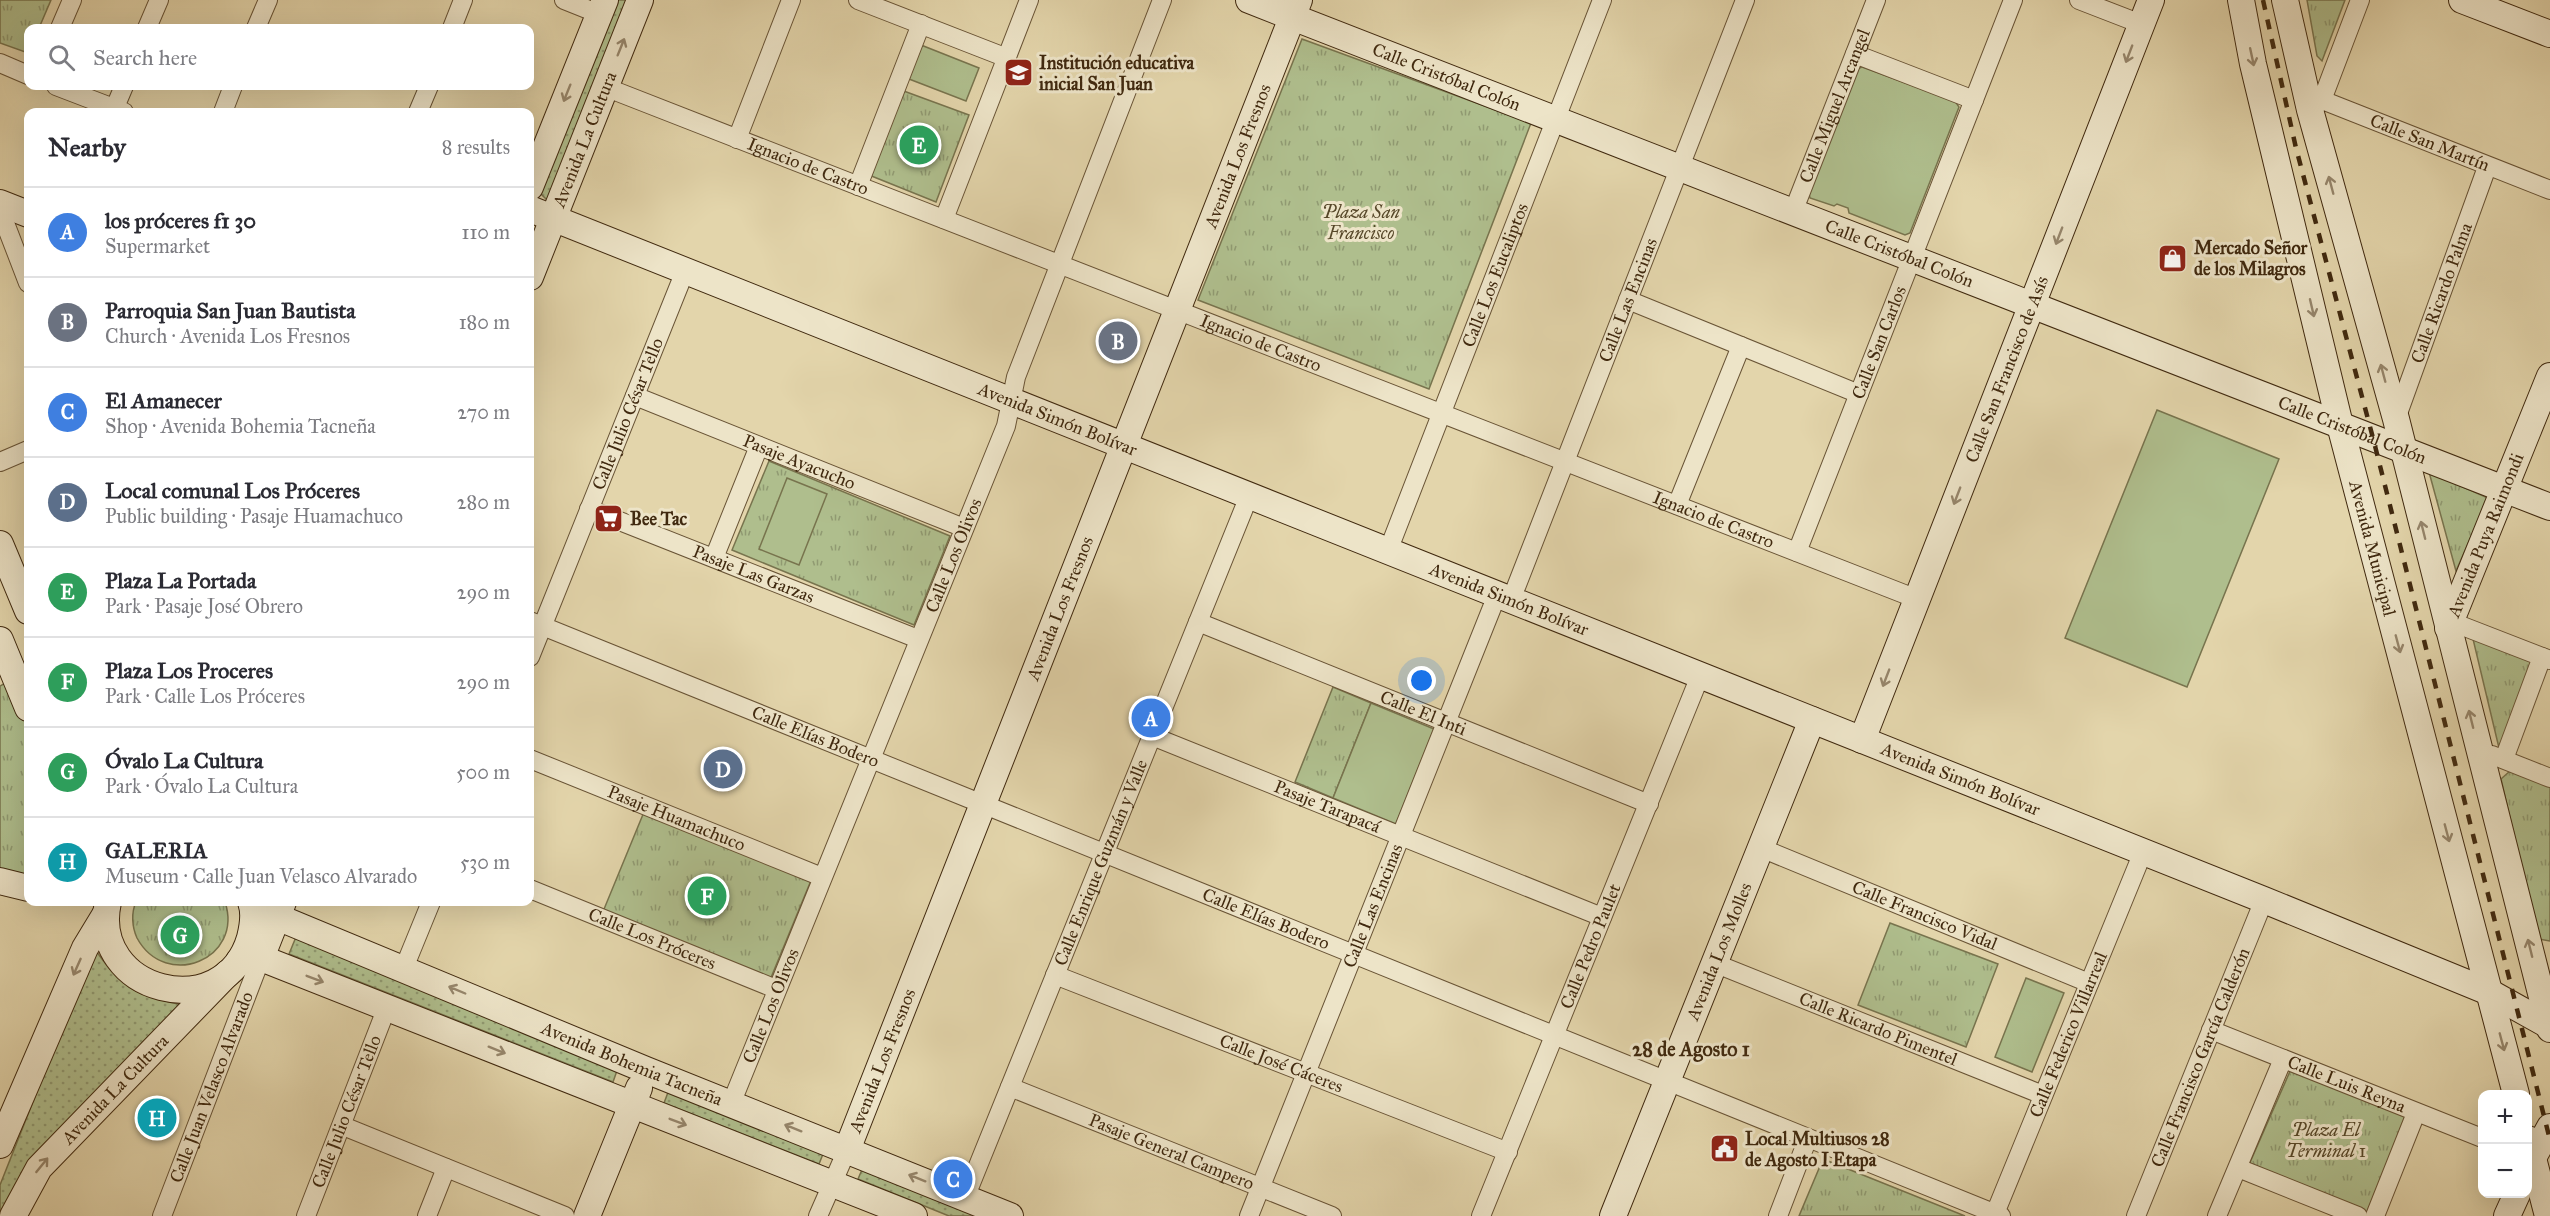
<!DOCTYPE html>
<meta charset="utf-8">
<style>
:root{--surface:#fff;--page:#f2f2f3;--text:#2b2b33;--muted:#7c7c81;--line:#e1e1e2;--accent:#1a73e8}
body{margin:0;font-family:"IM FELL Great Primer",serif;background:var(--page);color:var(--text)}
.controls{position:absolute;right:18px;bottom:18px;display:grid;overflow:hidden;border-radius:12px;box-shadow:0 6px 24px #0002}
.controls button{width:54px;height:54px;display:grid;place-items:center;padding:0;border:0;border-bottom:2px solid var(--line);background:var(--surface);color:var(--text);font:30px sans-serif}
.you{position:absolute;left:1422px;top:681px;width:21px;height:21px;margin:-15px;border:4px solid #fff;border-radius:50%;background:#1a73e8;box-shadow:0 0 0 9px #1a73e833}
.badge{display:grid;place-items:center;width:39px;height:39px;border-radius:50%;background:var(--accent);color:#fff;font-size:20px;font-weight:700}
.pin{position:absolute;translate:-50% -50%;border:3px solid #fff;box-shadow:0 2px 6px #0006}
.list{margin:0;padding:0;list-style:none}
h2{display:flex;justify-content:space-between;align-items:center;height:78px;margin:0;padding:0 24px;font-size:26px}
h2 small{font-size:20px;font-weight:400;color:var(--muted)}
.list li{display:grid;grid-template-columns:39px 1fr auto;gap:18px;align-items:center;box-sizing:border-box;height:90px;padding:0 24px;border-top:2px solid var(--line)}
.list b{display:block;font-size:22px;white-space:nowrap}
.list p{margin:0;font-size:20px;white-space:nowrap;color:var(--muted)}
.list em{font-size:20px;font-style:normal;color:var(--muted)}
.icon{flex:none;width:33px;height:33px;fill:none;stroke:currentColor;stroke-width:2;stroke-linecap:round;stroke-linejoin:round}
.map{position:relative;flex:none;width:2550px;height:1216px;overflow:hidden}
.search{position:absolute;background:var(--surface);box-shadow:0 6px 24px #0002;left:24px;top:24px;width:510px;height:66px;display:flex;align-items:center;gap:15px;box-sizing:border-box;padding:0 21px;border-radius:12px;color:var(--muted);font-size:22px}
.panel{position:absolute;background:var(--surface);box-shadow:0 6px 24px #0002;left:24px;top:108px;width:510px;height:798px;border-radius:12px}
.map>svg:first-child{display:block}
.grass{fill:url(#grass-dots);stroke:#78744e;stroke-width:1.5}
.park{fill:url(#park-tufts);stroke:#78744e;stroke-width:1.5}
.pitch{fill:#afbe8d;stroke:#78744e;stroke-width:1.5}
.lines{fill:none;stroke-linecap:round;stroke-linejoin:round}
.street-casing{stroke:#695436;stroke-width:20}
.secondary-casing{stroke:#40290f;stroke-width:28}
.street{stroke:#ede4c8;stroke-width:18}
.secondary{stroke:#ede4c8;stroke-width:26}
.rail{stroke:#40290f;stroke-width:4.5;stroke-dasharray:10 10;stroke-linecap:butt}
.oneway{stroke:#96866c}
.labels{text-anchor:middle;stroke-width:6;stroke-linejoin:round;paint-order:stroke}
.poi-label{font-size:18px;font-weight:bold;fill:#40290f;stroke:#ede4c8;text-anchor:start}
.street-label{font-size:18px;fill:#40290f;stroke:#ede4c8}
.park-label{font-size:18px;font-style:italic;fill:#564728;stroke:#ede4c8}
.neighbourhood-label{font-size:20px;font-weight:bold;fill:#40290f;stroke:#ede4c8}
</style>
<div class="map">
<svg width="2550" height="1216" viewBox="0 0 2550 1216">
<defs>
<pattern id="grass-dots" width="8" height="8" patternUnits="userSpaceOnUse" patternTransform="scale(1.5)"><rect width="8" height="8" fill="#afbe8d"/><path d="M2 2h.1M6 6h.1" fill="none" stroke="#909a72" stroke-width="1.8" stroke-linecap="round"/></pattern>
<pattern id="park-tufts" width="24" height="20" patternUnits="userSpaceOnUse" patternTransform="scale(1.5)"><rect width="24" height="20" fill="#afbe8d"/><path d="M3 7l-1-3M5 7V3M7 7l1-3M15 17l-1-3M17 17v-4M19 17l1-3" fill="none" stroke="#909a72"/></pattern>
</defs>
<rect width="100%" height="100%" fill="#e3d5ab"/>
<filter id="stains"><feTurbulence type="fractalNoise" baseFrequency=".00333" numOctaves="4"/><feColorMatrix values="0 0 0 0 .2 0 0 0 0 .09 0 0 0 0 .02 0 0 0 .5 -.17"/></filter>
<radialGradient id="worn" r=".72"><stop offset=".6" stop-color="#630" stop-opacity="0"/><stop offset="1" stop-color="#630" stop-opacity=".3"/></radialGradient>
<g class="grass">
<path d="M616 0H630L547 200 540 193Z"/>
<path d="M296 937 619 1065 613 1082 289 954Z"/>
<path d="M94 948C123 989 134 995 183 1005L104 1089 32 1158 3 1216H0V1185Z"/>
<path d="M670 1087 825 1149 819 1164 664 1103Z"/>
<path d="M864 1165 990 1216H949L858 1179Z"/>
</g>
<g class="park">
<path d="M0 0H51L39 28H28V53L0 43Z"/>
<path d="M2307 0H2345L2322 61 2317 56Z"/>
<path d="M1302 39 1531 123 1429 389 1198 300Z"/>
<path d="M901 90 969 115 936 202 869 175Z"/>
<path d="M769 461 950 536 914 625 732 550Z"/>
<path d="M2429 472 2488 498 2456 571Z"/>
<path d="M2473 639 2533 662 2499 748Z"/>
<path d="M10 680 28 726V876L0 870V686Z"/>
<path d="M1333 687 1371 703 1333 798 1295 782Z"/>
<path d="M2510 771 2550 785V941L2538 939 2501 779Z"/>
<path d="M644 812 812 878 770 980 602 914Z"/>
<path d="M136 902H225C244 959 166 991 137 938 132 927 131 913 136 902Z"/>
<path d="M1890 923 1998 964 1966 1047 1858 1005Z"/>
<path d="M2291 1069 2406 1115 2367 1215 2248 1167Z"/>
<path d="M1823 1159 1965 1216H1799Z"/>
</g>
<g class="pitch">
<path d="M921 45 979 68 966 101 909 79Z"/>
<path d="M1862 67 1955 101 1959 107 1910 233 1905 235 1849 213 1848 208 1837 204 1834 206 1810 198 1809 194 1857 69Z"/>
<path d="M2157 410 2279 459 2187 687 2065 638Z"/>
<path d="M787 478 827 494 799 565 759 549Z"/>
<path d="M1371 703 1434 729 1396 824 1333 798Z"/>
<path d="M2026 978 2064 993 2032 1072 1995 1057Z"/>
</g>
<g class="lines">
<defs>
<g id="street">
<path d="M564 0 599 14"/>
<path d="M858 0 1007 58"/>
<path d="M2079 0 2141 24"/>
<path d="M60 28 72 0"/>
<path d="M147 28 159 0"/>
<path d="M256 28 268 0"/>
<path d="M452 28 463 0"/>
<path d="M1855 54 1974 100"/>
<path d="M0 63 28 75"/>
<path d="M56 86 124 112"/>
<path id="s1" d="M605 87 1917 599"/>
<path id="s2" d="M2322 100 2550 190"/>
<path d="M2314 107 2322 100 2360 0"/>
<path d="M113 112 124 86"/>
<path d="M223 112 233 86"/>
<path d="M418 112 429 86"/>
<path d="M737 139 791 0"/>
<path d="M858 186 921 24"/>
<path d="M0 210 28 283"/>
<path id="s3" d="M1793 212 1876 0"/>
<path d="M944 219 1029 0"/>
<path d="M1628 300 1859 394"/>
<path id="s4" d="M635 396 964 528"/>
<path id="s5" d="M2396 419 2487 167"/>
<path d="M0 462 28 450"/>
<path d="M1677 505 1741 346"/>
<path id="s6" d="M589 509 918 639"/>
<path id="s7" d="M1388 551 1602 0"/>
<path id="s8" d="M1797 552 2013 0"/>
<path d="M714 558 759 446"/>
<path id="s9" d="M1511 600 1745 0"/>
<path id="s10" d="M530 621 2001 1216"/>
<path id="s11" d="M1198 622 1649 804"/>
<path d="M2452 622 2550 660"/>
<path id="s12" d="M530 657 685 271"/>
<path id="s13" d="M1152 736 1602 917"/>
<path d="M2492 755 2550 778"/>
<path id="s14" d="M530 759 822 877"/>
<path d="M2504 759 2542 657"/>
<path id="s15" d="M1761 848 2089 983"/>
<path id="s16" d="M530 889 776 989"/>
<path id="s17" d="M1714 963 2043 1095"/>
<path d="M404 968 431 902"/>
<path id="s18" d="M1055 975 1508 1152"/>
<path id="s19" d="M2211 1030 2482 1138"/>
<path id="s20" d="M1010 1087 1332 1216"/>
<path id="s21" d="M731 1104 1006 426 1016 377 1162 0"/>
<path d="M343 1126 565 1216"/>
<path d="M2238 1168 2358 1216"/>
<path id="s22" d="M965 1198 1249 496"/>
<path id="s23" d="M162 1216 261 958"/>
<path id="s24" d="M306 1216 387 1007"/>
<path d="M427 1216 446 1168"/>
<path d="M818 1216 847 1150"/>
<path id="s25" d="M1249 1216 1497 595"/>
<path id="s26" d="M1481 1216 1700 676"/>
<path d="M1778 1216 1808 1138"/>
<path id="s27" d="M1994 1216 2143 852"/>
<path id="s28" d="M2136 1216 2264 900"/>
<path d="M2217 1216 2283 1059"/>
<path d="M2375 1216 2416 1113"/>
</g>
<g id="secondary">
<path id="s29" d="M1249 0 2550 507"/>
<path id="s30" d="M2241 0 2253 64 2340 425 2516 1094"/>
<path d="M2285 0 2310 110 2396 419 2550 1029"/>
<path d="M2462 0 2550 34"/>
<path d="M530 187 605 0"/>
<path d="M0 203 28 214"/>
<path id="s31" d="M530 209 2264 900 2489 992 2550 1026"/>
<path id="s32" d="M530 277 640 0"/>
<path d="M0 544 28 611"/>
<path id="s33" d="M2448 628 2550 376"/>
<path d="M0 640 28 708"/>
<path id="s34" d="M1862 740 2151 0"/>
<path d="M0 881 28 888"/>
<path d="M108 902C88 992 224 1027 250 938 253 926 255 913 251 902"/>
<path id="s35" d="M253 907 646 1070 1010 1216"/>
<path d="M261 958 283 902"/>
<path d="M239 961 261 958 914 1216"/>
<path d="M2528 1139 2548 1216"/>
<path d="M0 1145 85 948 105 915"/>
<path id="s36" d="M847 1150 1299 0"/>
<path d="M2529 1165 2550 1127"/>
<path id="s37" d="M13 1216 39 1168 228 973"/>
<path d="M587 1216 639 1088"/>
<path id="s38" d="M1613 1216 1812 720"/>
<path d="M2507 1216 2517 1194"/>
</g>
</defs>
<use href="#street" class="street-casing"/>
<use href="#secondary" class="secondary-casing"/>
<use href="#street" class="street"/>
<use href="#secondary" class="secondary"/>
<path class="rail" d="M2263 0 2296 148 2373 438 2550 1140"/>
</g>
<defs><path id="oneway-shaft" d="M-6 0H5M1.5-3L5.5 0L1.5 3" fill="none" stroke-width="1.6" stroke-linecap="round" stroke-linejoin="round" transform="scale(1.5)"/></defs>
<g class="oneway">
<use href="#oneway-shaft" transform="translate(621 47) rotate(-68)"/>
<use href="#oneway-shaft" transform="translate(2129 54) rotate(111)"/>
<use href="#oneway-shaft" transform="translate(2252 57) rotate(78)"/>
<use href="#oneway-shaft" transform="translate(567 93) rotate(112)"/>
<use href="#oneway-shaft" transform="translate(2331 185) rotate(-105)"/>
<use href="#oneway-shaft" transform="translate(2059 236) rotate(111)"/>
<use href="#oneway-shaft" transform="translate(2312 308) rotate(77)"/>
<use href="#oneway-shaft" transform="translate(2383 373) rotate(-105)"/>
<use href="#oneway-shaft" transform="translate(1957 496) rotate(111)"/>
<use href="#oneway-shaft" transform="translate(2423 530) rotate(-104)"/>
<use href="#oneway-shaft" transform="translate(2398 644) rotate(75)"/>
<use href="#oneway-shaft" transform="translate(1886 678) rotate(111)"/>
<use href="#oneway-shaft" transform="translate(2471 719) rotate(-104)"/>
<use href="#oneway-shaft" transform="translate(2447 833) rotate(75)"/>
<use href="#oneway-shaft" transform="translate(2530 948) rotate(-104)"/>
<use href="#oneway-shaft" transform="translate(77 967) rotate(114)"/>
<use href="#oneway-shaft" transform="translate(315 979) rotate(21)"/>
<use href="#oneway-shaft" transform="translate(457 990) rotate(-157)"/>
<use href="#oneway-shaft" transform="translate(2502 1042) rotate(75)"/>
<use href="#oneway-shaft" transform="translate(497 1050) rotate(22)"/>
<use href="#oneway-shaft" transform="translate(678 1122) rotate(21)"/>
<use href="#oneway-shaft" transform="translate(793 1128) rotate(-158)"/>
<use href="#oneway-shaft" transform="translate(42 1165) rotate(-51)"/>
<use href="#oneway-shaft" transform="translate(917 1178) rotate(-158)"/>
</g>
<defs>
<symbol id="school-square" viewBox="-11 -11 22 22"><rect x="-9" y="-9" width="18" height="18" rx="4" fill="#8f2418" stroke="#ede4c8"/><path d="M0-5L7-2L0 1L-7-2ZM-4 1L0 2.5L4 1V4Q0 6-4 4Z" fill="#fff"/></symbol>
<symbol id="shop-square" viewBox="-11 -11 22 22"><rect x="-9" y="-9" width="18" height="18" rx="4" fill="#8f2418" stroke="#ede4c8"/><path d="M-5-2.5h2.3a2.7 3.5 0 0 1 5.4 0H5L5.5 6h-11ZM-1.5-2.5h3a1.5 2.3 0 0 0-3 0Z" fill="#fff"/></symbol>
<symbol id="supermarket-square" viewBox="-11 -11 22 22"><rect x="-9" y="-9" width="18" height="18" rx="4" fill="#8f2418" stroke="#ede4c8"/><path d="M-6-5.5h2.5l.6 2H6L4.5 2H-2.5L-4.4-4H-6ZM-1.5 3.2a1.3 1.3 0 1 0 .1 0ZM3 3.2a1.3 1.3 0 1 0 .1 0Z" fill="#fff"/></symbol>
<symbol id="civic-square" viewBox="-11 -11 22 22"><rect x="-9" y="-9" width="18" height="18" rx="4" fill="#8f2418" stroke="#ede4c8"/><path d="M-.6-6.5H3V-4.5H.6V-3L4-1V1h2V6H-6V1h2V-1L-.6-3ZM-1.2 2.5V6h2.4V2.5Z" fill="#fff"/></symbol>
</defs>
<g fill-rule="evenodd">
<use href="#school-square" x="1002" y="56" width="33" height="33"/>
<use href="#shop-square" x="2156" y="242" width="33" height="33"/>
<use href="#supermarket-square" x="592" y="502" width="33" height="33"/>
<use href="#civic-square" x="1708" y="1132" width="33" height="33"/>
</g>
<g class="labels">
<g class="poi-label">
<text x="1039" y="69">Institución educativa<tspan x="1039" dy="21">inicial San Juan</tspan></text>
<text x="2194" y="254">Mercado Señor<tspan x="2194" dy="21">de los Milagros</tspan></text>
<text x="630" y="525">Bee Tac</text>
<text x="1745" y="1145">Local Multiusos 28<tspan x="1745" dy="21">de Agosto I Etapa</tspan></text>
</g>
<g class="street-label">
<text dy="6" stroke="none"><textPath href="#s29" startOffset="212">Calle Cristóbal Colón</textPath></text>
<text dy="6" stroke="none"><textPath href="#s3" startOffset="114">Calle Miguel Arcangel</textPath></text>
<text dy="6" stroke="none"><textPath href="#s32" startOffset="148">Avenida La Cultura</textPath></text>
<text dy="6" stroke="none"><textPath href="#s2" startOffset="116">Calle San Martín</textPath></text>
<text dy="6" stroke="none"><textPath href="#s36" startOffset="1068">Avenida Los Fresnos</textPath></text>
<text dy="6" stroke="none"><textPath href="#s1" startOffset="218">Ignacio de Castro</textPath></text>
<text dy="6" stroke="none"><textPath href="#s29" startOffset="698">Calle Cristóbal Colón</textPath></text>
<text dy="6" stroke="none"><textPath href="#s7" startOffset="296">Calle Los Eucaliptos</textPath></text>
<text dy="6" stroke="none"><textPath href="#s5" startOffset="134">Calle Ricardo Palma</textPath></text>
<text dy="6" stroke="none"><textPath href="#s9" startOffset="322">Calle Las Encinas</textPath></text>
<text dy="6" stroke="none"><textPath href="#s1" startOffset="704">Ignacio de Castro</textPath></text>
<text dy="6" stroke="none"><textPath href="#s8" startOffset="225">Calle San Carlos</textPath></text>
<text dy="6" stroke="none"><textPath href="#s34" startOffset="398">Calle San Francisco de Asís</textPath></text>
<text dy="6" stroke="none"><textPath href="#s12" startOffset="262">Calle Julio César Tello</textPath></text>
<text dy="6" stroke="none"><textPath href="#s31" startOffset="568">Avenida Simón Bolívar</textPath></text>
<text dy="6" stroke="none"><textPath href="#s29" startOffset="1184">Calle Cristóbal Colón</textPath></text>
<text dy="6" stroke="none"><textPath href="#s4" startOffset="177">Pasaje Ayacucho</textPath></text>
<text dy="6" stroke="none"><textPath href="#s1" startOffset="1190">Ignacio de Castro</textPath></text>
<text dy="6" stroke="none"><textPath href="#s33" startOffset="100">Avenida Puya Raimondi</textPath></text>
<text dy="6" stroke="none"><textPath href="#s30" startOffset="564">Avenida Municipal</textPath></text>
<text dy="6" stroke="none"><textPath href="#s21" startOffset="592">Calle Los Olivos</textPath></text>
<text dy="6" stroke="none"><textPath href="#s6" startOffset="177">Pasaje Las Garzas</textPath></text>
<text dy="6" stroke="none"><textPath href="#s31" startOffset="1054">Avenida Simón Bolívar</textPath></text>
<text dy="6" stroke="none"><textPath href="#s36" startOffset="582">Avenida Los Fresnos</textPath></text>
<text dy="6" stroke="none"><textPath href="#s11" startOffset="243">Calle El Inti</textPath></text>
<text dy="6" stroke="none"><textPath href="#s10" startOffset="308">Calle Elías Bodero</textPath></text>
<text dy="6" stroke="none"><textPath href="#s31" startOffset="1540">Avenida Simón Bolívar</textPath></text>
<text dy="6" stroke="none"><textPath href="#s13" startOffset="189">Pasaje Tarapacá</textPath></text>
<text dy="6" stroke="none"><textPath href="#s14" startOffset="158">Pasaje Huamachuco</textPath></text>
<text dy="6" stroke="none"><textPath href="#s22" startOffset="362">Calle Enrique Guzmán y Valle</textPath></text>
<text dy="6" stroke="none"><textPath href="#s25" startOffset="334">Calle Las Encinas</textPath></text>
<text dy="6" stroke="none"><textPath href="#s15" startOffset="177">Calle Francisco Vidal</textPath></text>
<text dy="6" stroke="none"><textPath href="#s10" startOffset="794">Calle Elías Bodero</textPath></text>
<text dy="6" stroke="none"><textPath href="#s16" startOffset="132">Calle Los Próceres</textPath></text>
<text dy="6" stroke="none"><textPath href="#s26" startOffset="291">Calle Pedro Paulet</textPath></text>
<text dy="6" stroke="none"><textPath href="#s38" startOffset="285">Avenida Los Molles</textPath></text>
<text dy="6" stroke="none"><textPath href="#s21" startOffset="106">Calle Los Olivos</textPath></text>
<text dy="6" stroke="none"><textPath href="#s17" startOffset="177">Calle Ricardo Pimentel</textPath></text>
<text dy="6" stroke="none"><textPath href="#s27" startOffset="196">Calle Federico Villarreal</textPath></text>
<text dy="6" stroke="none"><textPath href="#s28" startOffset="171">Calle Francisco García Calderón</textPath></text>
<text dy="6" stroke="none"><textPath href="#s36" startOffset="96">Avenida Los Fresnos</textPath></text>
<text dy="6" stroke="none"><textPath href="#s35" startOffset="410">Avenida Bohemia Tacneña</textPath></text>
<text dy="6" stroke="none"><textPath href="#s18" startOffset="243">Calle José Cáceres</textPath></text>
<text dy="6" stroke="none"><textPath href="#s19" startOffset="146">Calle Luis Reyna</textPath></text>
<text dy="6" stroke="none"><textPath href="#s23" startOffset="138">Calle Juan Velasco Alvarado</textPath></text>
<text dy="6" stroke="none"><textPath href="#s37" startOffset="164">Avenida La Cultura</textPath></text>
<text dy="6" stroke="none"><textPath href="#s24" startOffset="112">Calle Julio César Tello</textPath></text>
<text dy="6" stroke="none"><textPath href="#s20" startOffset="174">Pasaje General Campero</textPath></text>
</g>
<g class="park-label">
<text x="1361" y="218">Plaza San<tspan x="1361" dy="21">Francisco</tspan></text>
<text x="2326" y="1136">Plaza El<tspan x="2326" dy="21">Terminal 1</tspan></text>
</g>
<g class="neighbourhood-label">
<text x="1691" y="1056">28 de Agosto 1</text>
</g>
</g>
<rect width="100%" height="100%" filter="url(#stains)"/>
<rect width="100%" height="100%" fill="url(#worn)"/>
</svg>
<div class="controls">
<button>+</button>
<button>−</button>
</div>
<div class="you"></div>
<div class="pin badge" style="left:1151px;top:718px;background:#3f7fe0">A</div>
<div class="pin badge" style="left:1118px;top:341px;background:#6b7280">B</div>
<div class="pin badge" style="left:953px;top:1179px;background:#3f7fe0">C</div>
<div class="pin badge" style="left:723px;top:769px;background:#5c6f8a">D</div>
<div class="pin badge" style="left:919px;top:145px;background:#2e9e5b">E</div>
<div class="pin badge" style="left:707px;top:896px;background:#2e9e5b">F</div>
<div class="pin badge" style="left:180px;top:935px;background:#2e9e5b">G</div>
<div class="pin badge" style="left:157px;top:1118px;background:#0f9aa8">H</div>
<div class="search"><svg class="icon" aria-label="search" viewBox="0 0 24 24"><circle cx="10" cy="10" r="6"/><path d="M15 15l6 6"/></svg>Search here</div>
<section class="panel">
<h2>Nearby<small>8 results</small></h2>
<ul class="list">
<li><span class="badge" style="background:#3f7fe0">A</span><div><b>los próceres f1 30</b><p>Supermarket</p></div><em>110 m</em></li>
<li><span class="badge" style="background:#6b7280">B</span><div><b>Parroquia San Juan Bautista</b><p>Church · Avenida Los Fresnos</p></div><em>180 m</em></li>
<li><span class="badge" style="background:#3f7fe0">C</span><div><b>El Amanecer</b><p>Shop · Avenida Bohemia Tacneña</p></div><em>270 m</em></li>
<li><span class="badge" style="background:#5c6f8a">D</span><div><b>Local comunal Los Próceres</b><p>Public building · Pasaje Huamachuco</p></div><em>280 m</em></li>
<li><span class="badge" style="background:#2e9e5b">E</span><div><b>Plaza La Portada</b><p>Park · Pasaje José Obrero</p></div><em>290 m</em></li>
<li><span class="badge" style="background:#2e9e5b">F</span><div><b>Plaza Los Proceres</b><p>Park · Calle Los Próceres</p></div><em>290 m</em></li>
<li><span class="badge" style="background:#2e9e5b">G</span><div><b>Óvalo La Cultura</b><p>Park · Óvalo La Cultura</p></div><em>500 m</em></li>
<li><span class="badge" style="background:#0f9aa8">H</span><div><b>GALERIA</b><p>Museum · Calle Juan Velasco Alvarado</p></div><em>530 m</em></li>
</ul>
</section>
</div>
